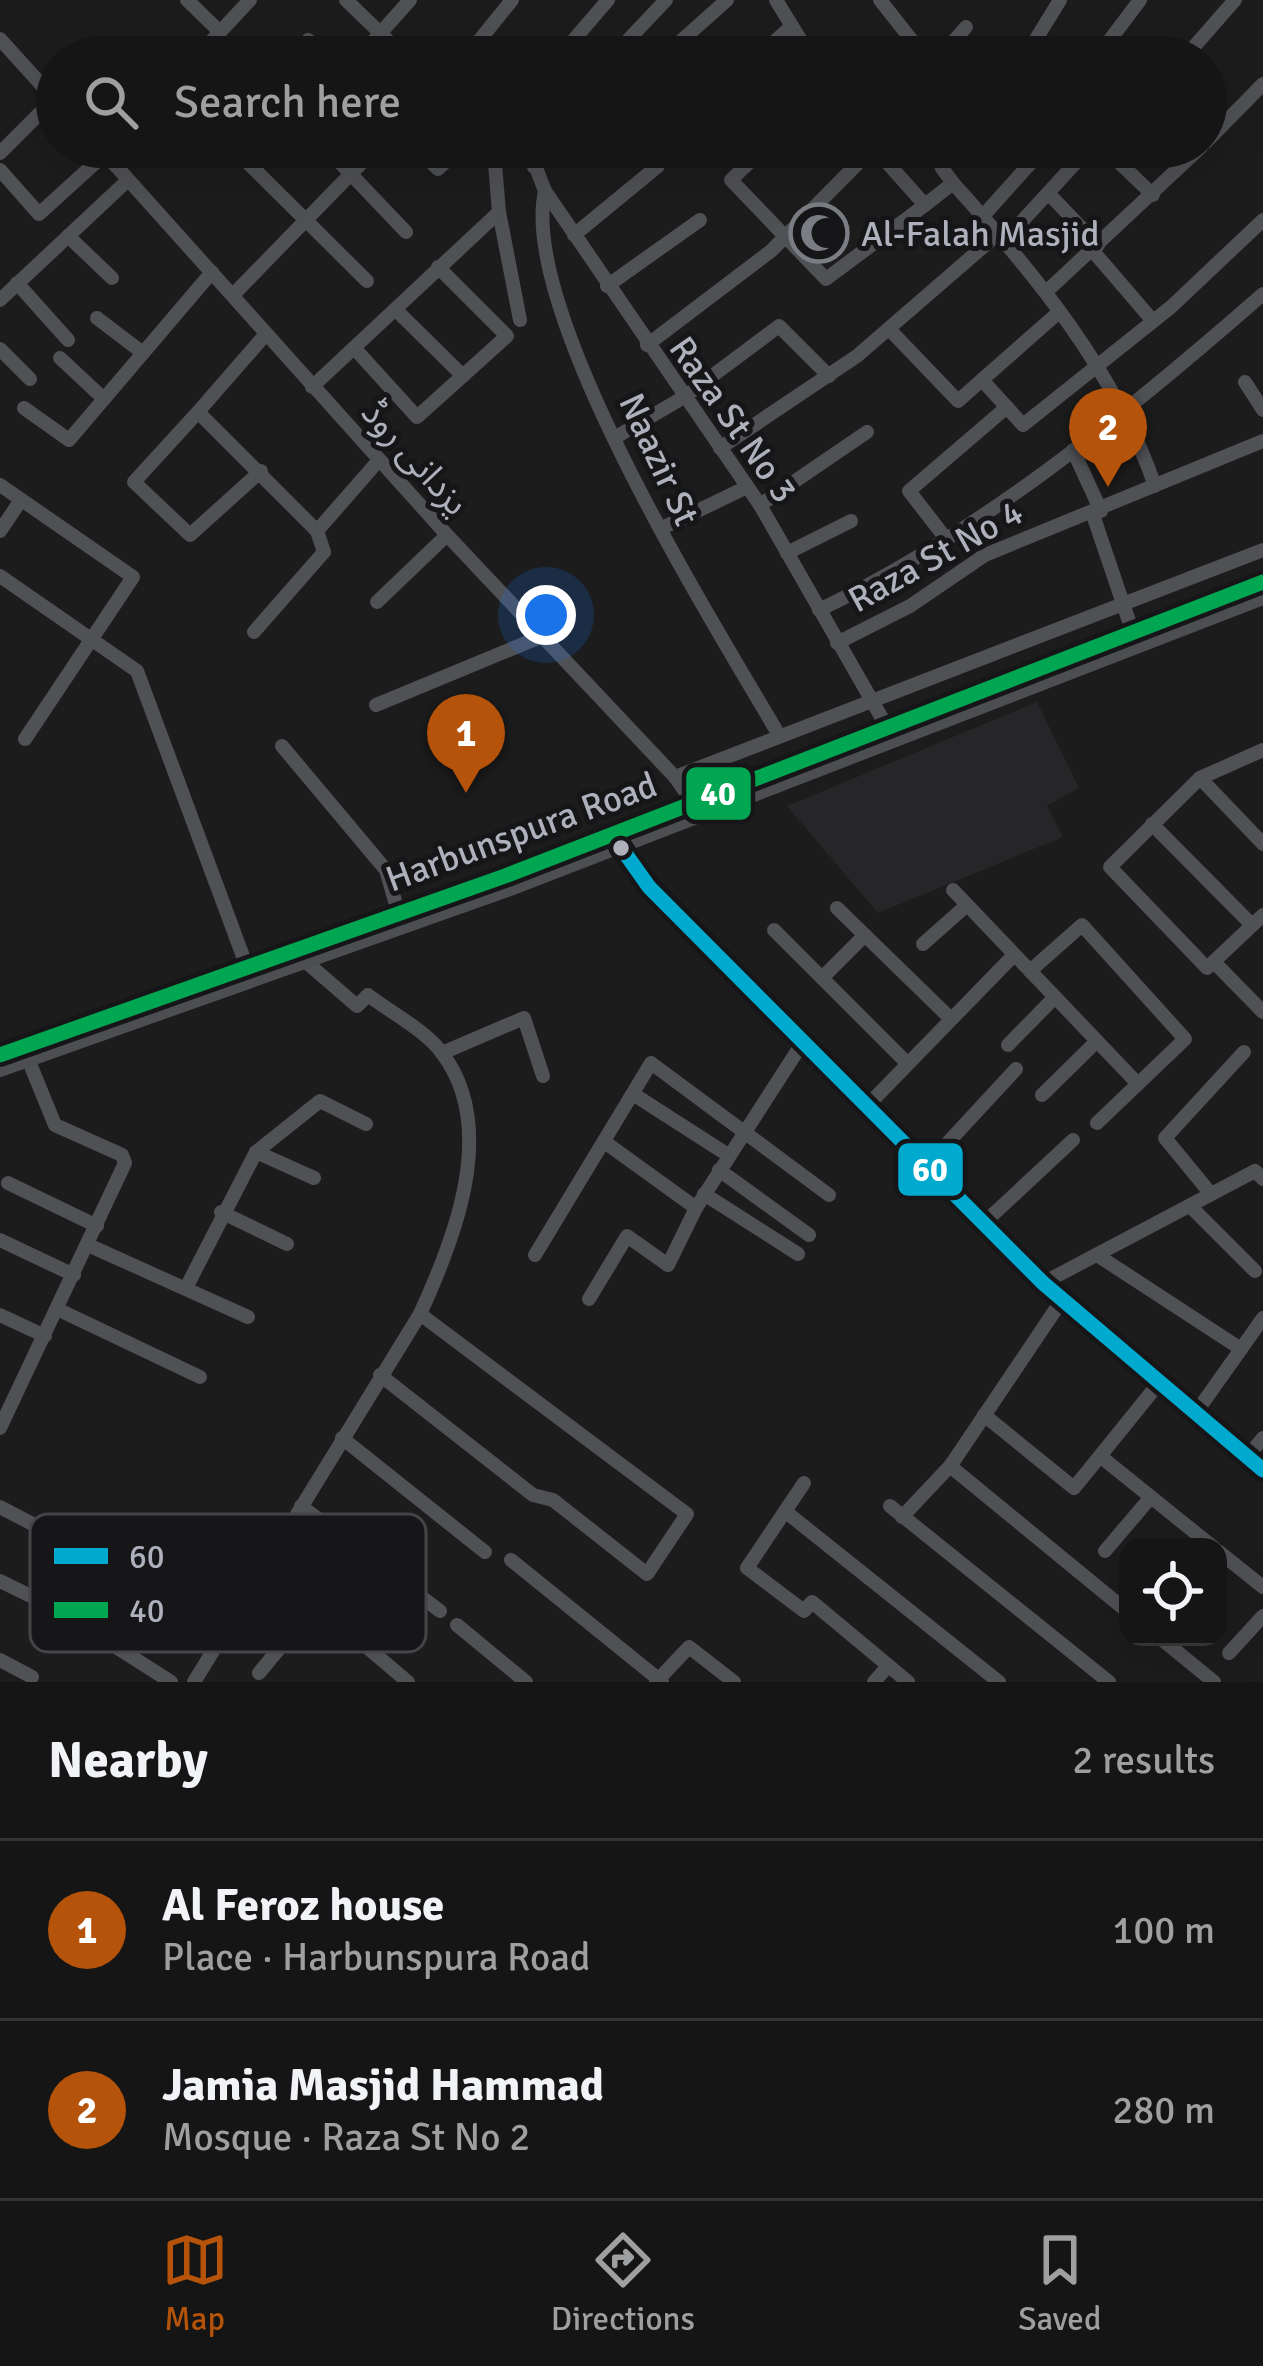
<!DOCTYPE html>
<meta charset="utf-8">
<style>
:root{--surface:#151515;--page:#222;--text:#f1f3f6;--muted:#9d9fa0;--line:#343434;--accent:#b45309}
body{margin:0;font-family:Signika,"Noto Sans Arabic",sans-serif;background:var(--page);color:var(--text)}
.controls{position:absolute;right:36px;bottom:36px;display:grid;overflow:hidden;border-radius:24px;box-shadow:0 12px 48px #0002}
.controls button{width:108px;height:108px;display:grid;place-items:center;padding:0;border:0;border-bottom:3px solid var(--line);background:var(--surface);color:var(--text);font:60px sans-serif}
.you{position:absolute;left:546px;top:615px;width:42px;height:42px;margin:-30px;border:9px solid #fff;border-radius:50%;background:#1a73e8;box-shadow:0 0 0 18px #1a73e833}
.badge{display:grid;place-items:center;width:78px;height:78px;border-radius:50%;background:var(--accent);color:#fff;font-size:39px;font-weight:700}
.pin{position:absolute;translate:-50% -99px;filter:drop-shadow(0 3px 6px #0008)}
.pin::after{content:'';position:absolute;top:63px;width:42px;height:36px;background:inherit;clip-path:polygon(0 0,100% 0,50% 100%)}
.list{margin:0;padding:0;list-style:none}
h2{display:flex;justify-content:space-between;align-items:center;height:156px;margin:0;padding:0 48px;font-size:51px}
h2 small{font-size:39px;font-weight:400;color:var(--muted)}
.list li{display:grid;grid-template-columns:78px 1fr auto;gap:36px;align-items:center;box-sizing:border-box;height:180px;padding:0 48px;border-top:3px solid var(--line)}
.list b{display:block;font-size:45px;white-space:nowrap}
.list p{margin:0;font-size:39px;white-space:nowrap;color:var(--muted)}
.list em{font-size:39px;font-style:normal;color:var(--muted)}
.icon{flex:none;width:66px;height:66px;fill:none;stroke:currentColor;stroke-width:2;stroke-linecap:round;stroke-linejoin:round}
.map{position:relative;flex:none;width:1263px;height:1682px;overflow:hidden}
.search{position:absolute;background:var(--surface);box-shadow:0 12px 48px #0002;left:36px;right:36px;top:36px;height:132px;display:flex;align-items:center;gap:30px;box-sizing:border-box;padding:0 42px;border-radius:66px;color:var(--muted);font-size:45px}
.sheet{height:516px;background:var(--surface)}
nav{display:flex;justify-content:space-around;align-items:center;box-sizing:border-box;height:168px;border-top:3px solid var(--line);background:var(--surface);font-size:33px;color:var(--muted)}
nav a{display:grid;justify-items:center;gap:6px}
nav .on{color:var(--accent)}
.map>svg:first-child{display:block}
.built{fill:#262628}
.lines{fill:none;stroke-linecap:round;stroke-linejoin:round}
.minor{stroke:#505155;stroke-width:14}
.major{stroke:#4d4e51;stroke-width:16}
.bus-1-casing{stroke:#161618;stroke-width:24}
.bus-2-casing{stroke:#161618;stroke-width:24}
.bus-1{stroke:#00a9ce;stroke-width:15}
.bus-2{stroke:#00a651;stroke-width:15}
.bus-dot{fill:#aeb1bc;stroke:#161618;stroke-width:4.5}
.labels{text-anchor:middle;stroke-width:10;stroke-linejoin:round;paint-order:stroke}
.poi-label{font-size:36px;fill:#aeb1bc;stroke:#161618;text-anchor:start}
.street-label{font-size:36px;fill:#aeb1bc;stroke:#161618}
.key{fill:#161618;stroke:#444449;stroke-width:3}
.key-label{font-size:33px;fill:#aeb1bc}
.line-badge{stroke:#161618;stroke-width:4.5}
.badge-label{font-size:33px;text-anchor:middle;font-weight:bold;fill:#fff}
</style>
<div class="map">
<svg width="1263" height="1682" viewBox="0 0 1263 1682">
<rect width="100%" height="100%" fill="#1c1c1c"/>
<path class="built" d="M1037 702 1079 788 1047 806 1063 837 878 913 787 806Z"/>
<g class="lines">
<g class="minor">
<path d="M187 0 220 32 196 57"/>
<path d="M346 0 405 57"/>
<path d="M776 0 811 57"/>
<path d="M880 0 925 57"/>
<path d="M220 32 250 0"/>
<path d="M0 39 57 102"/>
<path d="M213 40 232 57"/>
<path d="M308 40 325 57"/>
<path d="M359 57 410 0"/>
<path d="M466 57 512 0"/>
<path d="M559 57 608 0"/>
<path d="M612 57 666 0"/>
<path d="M663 57 727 0"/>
<path d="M757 57 792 26"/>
<path d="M940 57 966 27"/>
<path d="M1025 57 1060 0"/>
<path d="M1097 57 1140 0"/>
<path d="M1185 57 1235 0"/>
<path d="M1206 142 1263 84"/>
<path d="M99 147 447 535 675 777 693 803"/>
<path d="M232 147 367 281"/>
<path d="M325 147 406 232"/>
<path d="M415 147 438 169 461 147"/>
<path d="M528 147 545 191 760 505 887 727"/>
<path d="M765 147 731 180 826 279 925 205 875 149"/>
<path d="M1103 147 1153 195"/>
<path d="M0 153 54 99"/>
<path d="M534 167 561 147"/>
<path d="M0 170 39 214 105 154"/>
<path d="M953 183 942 168 960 147"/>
<path d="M545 191C518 311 714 624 779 735"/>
<path d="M1048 193 1098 245"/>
<path d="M925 205 953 183C1034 273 1115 370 1155 486"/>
<path d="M499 212 520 320"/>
<path d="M983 216 1045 147"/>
<path d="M574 235 658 166 661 147"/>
<path d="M68 236 112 278"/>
<path d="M1005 240 1090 147"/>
<path d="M1092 250 1153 321"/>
<path d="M17 283 68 340"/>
<path d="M607 286 700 220"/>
<path d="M1046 292 1201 147"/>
<path d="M233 295 377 147"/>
<path d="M0 300 128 180"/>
<path d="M396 310 463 376"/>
<path d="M97 318 143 353"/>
<path d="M889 329 958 401 1059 312"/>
<path d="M266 334 198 412 317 531 379 460"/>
<path d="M647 345 771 251 874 147"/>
<path d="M0 349 30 379"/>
<path d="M356 350 417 417 507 336 438 267"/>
<path d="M60 358 104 399"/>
<path d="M982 380 1023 425 1171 307 1263 220"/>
<path d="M1245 382 1263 410"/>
<path d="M312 387 499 212 495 164 515 147"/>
<path d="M24 408 69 440 212 272"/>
<path d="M198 412 134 482 190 535 261 471"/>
<path d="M616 437 684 397 779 326 829 376"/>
<path d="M720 448 857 356 999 233"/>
<path d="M1073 450 1101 511"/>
<path d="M0 485 133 577 25 739"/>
<path d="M760 505 867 432"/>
<path d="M1093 515 1133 633"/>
<path d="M660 529 747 487"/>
<path d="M0 531 21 500"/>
<path d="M947 540 909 491 1007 407"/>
<path d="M787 553 851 521"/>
<path d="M0 576 137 671 247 967"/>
<path d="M377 602 447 535"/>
<path d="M819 610C982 532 1127 413 1263 294"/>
<path d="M254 632 324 552 317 531"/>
<path d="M837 643 910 606 985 555 1263 441"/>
<path d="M376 705 545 635"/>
<path d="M282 746 386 870 398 911"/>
<path d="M675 777 1263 550"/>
<path d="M1200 778 1263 750"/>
<path d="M1152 824 1252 925"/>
<path d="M1263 844 1200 778 1110 867 1207 968 1263 915"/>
<path d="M620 846 649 887 1043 1283 1263 1470"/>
<path d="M953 890 1138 1084"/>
<path d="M837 908 950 1018"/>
<path d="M774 930 907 1063"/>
<path d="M923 944 967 905"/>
<path d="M1214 962 1263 1012"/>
<path d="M1030 971 1082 925 1185 1039 1097 1123"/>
<path d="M822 978 865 935"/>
<path d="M1008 1045 1055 997"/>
<path d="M442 1053 524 1018 543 1076"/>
<path d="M633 1094 728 1155"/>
<path d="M1042 1095 1097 1041"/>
<path d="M868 1105 1014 955"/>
<path d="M606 1143 696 1208"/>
<path d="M256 1152 314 1178"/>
<path d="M929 1163 1016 1069"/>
<path d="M719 1170 809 1235"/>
<path d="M8 1183 97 1226"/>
<path d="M704 1194 798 1254"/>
<path d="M1211 1194 1165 1138 1244 1052"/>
<path d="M1190 1206 1255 1271"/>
<path d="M221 1212 287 1244"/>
<path d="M986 1221 1073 1140"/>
<path d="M0 1240 74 1275"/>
<path d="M88 1245 248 1317"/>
<path d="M535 1255 651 1063 829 1195"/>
<path d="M1097 1255 1241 1349"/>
<path d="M1043 1283 1255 1171 1263 1179"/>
<path d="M186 1288 256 1152 320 1101 366 1124"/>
<path d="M589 1299 627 1236 668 1265 696 1208 805 1039"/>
<path d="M57 1309 200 1377"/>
<path d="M0 1315 45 1336"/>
<path d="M380 1375 533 1495 553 1500 647 1574 687 1514 420 1314"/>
<path d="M1159 1383 1100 1456 1213 1547"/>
<path d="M1195 1414 1263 1318"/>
<path d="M984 1415 1074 1488 1100 1456"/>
<path d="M0 1428 125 1163 122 1155 55 1125 28 1059"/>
<path d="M342 1438 485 1552"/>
<path d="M1247 1457 1263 1438"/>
<path d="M950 1466 1128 1612"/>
<path d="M804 1483 747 1568 804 1611 812 1602 908 1682"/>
<path d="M301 1506 440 1611"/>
<path d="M890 1506 1109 1682"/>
<path d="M0 1507 61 1539"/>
<path d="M786 1512 999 1682"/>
<path d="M902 1517 951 1465 1062 1300"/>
<path d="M112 1539 77 1622 171 1682"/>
<path d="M1105 1551 1151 1497"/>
<path d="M1218 1551 1263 1587"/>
<path d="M511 1560 662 1682"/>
<path d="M102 1562 222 1634"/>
<path d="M0 1581 41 1601"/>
<path d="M457 1625 526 1682"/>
<path d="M355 1637 408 1682"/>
<path d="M1159 1637 1214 1682"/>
<path d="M1229 1653 1263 1616"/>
<path d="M0 1660 32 1677"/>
<path d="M259 1673 312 1609 260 1570"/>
<path d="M194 1682 420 1314C454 1240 499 1128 442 1053 425 1030 390 1012 368 995L357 1006 305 961"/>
<path d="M656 1682 689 1647 734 1682"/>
<path d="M874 1682 888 1666"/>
</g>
<g class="major">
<path d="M0 1055 505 876 1263 582"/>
<path d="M0 1069 510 888 1263 597"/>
</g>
<defs>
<path id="bus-1" d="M620 846 649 887 1043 1283 1263 1470"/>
<path id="bus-2" d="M0 1055 505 876 1263 582"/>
</defs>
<use href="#bus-1" class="bus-1-casing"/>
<use href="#bus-2" class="bus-2-casing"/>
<use href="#bus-1" class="bus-1"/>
<use href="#bus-2" class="bus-2"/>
</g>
<defs>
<symbol id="mosque-ring" viewBox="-11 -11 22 22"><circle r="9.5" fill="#161618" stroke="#7b7d84" stroke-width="1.5"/><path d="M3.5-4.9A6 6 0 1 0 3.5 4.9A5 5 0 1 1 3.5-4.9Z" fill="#7b7d84"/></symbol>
</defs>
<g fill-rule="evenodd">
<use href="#mosque-ring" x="786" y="200" width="66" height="66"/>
</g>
<circle class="bus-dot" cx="621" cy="848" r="10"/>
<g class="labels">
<g class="poi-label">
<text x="861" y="246">Al-Falah Masjid</text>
</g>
<g class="street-label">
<text transform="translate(734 419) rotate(55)" y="13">Raza St No 3</text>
<text transform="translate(416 457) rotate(48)" y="13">یزدانی روڈ</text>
<text transform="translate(660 459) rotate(65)" y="13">Naazir St</text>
<text transform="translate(935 555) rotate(-29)" y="13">Raza St No 4</text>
<text transform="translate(521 831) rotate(-20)" y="13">Harbunspura Road</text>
</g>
</g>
<rect x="30" y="1514" width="396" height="138" rx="18" class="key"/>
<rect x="54" y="1548" width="54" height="16" fill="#00a9ce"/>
<rect x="54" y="1602" width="54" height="16" fill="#00a651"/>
<g class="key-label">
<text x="129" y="1568">60</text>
<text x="129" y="1622">40</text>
</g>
<g class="line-badge">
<rect x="684" y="765" width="69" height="57" rx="12" fill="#00a651"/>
<rect x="896" y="1141" width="69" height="57" rx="12" fill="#00a9ce"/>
</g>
<g class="badge-label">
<text x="718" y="805">40</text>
<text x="930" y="1181">60</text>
</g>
</svg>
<div class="controls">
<button><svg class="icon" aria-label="locate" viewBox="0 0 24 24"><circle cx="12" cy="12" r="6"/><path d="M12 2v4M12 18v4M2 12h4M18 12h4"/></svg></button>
</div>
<div class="you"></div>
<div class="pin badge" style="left:466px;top:793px">1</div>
<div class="pin badge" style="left:1108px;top:487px">2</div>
<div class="search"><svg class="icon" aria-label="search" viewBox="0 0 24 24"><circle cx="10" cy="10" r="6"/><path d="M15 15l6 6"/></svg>Search here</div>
</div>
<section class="sheet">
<h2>Nearby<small>2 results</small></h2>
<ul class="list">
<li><span class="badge">1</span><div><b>Al Feroz house</b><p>Place · Harbunspura Road</p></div><em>100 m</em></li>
<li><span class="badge">2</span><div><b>Jamia Masjid Hammad</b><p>Mosque · Raza St No 2</p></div><em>280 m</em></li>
</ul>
</section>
<nav>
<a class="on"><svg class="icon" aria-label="map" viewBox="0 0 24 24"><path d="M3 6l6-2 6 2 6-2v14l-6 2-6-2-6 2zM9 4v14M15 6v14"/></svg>Map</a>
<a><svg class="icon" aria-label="directions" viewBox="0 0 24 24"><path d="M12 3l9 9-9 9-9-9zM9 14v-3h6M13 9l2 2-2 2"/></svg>Directions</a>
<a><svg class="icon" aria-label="saved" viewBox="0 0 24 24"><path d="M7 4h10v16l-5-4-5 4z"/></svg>Saved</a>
</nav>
